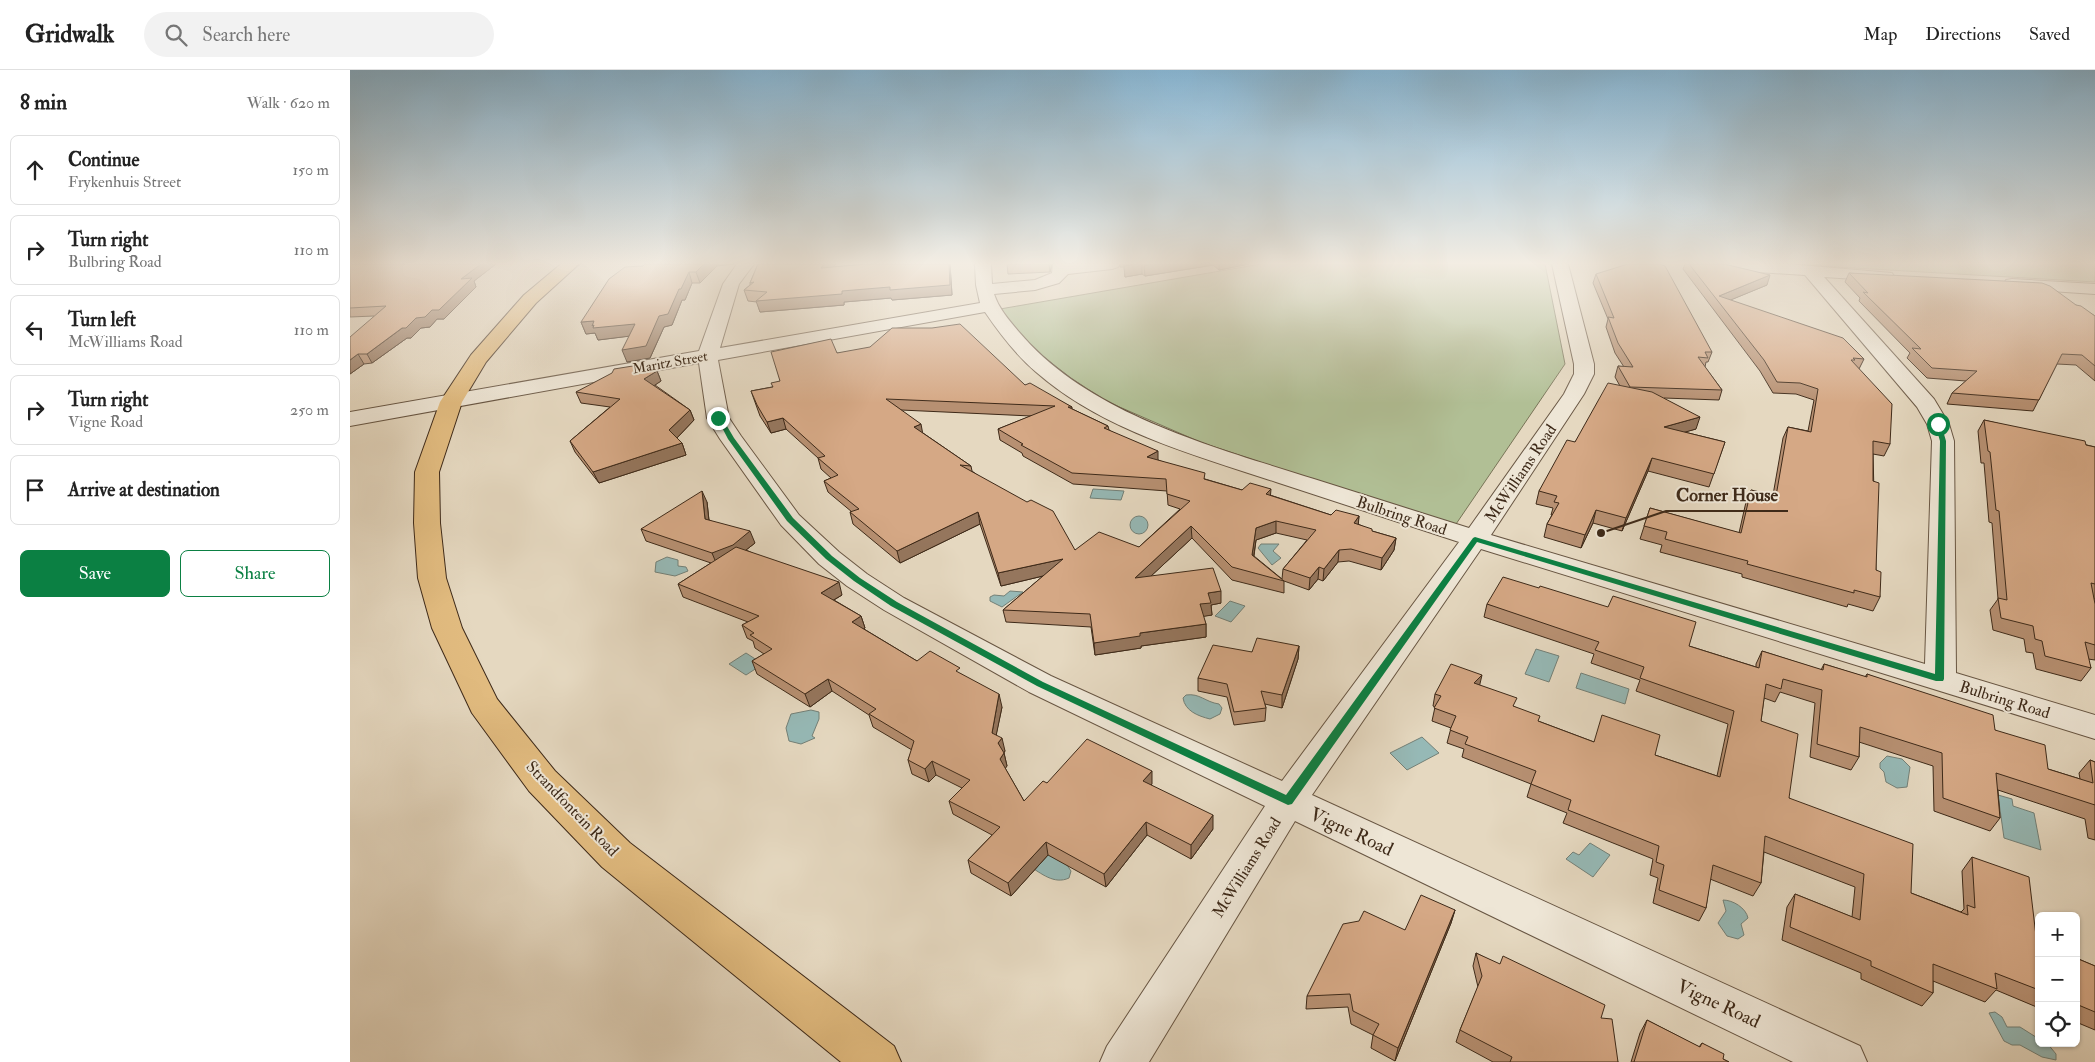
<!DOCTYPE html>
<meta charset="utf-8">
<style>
:root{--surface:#fff;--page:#f2f2f2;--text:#222;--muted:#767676;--line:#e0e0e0;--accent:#0b8043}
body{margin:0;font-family:"IM FELL Double Pica",serif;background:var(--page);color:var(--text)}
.controls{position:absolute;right:15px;bottom:15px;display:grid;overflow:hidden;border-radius:8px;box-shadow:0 1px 4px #0004}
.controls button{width:45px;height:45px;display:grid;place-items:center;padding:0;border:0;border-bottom:1px solid var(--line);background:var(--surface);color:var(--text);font:25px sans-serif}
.stop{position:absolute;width:15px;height:15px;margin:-11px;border:4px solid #0b8043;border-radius:50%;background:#fff}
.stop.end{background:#0b8043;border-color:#fff;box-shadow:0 1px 5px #0008}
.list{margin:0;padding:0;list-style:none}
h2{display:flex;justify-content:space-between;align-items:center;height:65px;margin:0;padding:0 20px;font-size:21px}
h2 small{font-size:16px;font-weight:400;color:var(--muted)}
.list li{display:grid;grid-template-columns:32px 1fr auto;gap:15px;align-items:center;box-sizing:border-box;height:70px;margin:0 10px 10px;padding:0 10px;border:1px solid var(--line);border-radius:8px}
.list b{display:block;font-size:19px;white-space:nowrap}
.list p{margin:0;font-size:16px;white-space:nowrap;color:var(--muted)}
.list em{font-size:16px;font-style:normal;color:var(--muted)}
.actions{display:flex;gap:10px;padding:15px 20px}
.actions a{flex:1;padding:11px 0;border:1px solid var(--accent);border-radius:8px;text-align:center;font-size:18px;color:var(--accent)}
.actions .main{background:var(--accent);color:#fff}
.icon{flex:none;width:28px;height:28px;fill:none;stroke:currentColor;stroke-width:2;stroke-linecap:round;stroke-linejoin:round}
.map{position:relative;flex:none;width:1745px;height:992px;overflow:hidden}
header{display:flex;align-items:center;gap:30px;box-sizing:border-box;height:70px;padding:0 25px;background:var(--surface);border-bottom:1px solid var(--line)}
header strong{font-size:24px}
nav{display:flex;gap:28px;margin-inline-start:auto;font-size:18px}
.search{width:350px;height:45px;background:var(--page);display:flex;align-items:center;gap:12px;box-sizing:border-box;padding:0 18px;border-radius:28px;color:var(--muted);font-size:19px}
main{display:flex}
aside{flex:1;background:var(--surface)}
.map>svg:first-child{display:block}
.green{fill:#b1bf95;stroke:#787457}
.water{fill:#96b9b6;stroke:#738077}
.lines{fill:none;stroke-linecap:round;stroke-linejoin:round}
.minor-casing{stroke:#685643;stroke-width:2}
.major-casing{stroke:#3e2a19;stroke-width:2}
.minor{fill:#eee6d6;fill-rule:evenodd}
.major{fill:#e2bc80;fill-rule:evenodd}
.wall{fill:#b79072;stroke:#3e2a19;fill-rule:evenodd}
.shaded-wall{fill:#95765d;stroke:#3e2a19}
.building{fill:#d5a885;stroke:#3e2a19;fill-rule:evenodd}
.route{fill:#0b8043}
.labels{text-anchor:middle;stroke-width:4;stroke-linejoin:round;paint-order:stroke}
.far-street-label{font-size:14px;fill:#3e2a19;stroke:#eee6d6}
.street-label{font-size:16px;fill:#3e2a19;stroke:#eee6d6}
.near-street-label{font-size:19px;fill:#3e2a19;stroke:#eee6d6}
.leader{fill:none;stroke:#3e2a19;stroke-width:2}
.callout-dot{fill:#3e2a19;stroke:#eee6d6;stroke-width:2}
.callout-label{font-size:18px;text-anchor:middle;font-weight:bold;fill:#3e2a19;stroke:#eee6d6;stroke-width:4;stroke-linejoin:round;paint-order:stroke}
</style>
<header>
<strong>Gridwalk</strong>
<div class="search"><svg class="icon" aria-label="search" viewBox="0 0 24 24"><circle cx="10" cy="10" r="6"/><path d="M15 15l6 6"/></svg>Search here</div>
<nav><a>Map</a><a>Directions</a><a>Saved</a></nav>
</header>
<main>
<aside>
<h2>8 min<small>Walk · 620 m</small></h2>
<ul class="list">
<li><svg class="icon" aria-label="ahead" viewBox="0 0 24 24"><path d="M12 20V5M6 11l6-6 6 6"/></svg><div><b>Continue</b><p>Frykenhuis Street</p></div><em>150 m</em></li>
<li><svg class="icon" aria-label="right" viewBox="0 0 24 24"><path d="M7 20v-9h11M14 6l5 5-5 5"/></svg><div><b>Turn right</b><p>Bulbring Road</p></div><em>110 m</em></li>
<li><svg class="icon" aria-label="left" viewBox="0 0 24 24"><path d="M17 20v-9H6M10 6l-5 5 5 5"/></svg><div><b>Turn left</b><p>McWilliams Road</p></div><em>110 m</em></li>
<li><svg class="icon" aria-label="right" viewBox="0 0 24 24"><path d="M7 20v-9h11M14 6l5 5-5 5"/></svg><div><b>Turn right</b><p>Vigne Road</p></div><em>250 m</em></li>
<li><svg class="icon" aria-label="arrive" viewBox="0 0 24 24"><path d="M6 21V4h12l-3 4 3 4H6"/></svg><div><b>Arrive at destination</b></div></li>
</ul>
<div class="actions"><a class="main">Save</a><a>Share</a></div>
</aside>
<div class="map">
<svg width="1745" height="992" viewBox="0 0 1745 992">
<rect width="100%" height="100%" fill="#e5d8c0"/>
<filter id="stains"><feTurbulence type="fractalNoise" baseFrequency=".004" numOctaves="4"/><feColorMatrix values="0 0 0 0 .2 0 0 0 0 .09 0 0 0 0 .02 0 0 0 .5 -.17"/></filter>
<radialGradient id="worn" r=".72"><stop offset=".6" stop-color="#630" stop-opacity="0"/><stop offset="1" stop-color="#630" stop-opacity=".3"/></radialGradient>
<g class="green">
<path d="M911 194H1195L1215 294 1104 457 850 372 758 332 722 309 671 269 650 239Z"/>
<path d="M1435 194H1745V212Z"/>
</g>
<g class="water">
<path d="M743 419 774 421 771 430 740 428Z"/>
<circle cx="789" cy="455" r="9"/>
<path d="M911 474H929L923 481 931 488 922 495 908 478Z"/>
<path d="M317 487 328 490V496L336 497 338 501 325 506 305 502 306 492Z"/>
<path d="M660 521 673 522 652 537 640 531V527L644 525 654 526Z"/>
<path d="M880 531 895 536 881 552 865 546Z"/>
<path d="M1186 579 1209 586 1199 612 1175 604Z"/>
<path d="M396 583 413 594 396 605 379 594Z"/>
<path d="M1231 603 1279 619 1275 634 1226 618Z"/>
<path d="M836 625C850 623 855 632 869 634L872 638 870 644 860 649C848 646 835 641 833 628Z"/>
<path d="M461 640 469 642V649L462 666 465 668 451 674 439 671 436 658 441 644Z"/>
<path d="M1072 667 1089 683 1057 700 1040 683Z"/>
<path d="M1537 686 1552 689 1560 697 1557 717 1547 718 1536 712 1534 702 1530 698V693Z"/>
<path d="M1648 725 1662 729 1663 736 1684 743 1691 780 1654 768Z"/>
<path d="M1240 773 1260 785 1243 807 1216 789 1223 782 1229 785Z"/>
<path d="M692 781 717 795 721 801 719 808C704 815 691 803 679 796Z"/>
<path d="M1373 830C1383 830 1396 838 1398 848L1391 854 1394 865 1388 869 1377 866 1368 853 1376 841Z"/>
<path d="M1645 942 1652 947 1657 957H1670L1689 969V973H1697L1706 984V990L1692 987 1670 975H1662L1654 971 1639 943Z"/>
</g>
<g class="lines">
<defs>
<g id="minor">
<path d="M387 194H404L389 214 370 278 630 233 626 215 625 194H641L642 214 685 210 702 203 703 194H770L768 197 762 199 718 204 709 213 685 220 644 224C649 239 659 250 669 262 739 345 864 377 964 409 1016 425 1067 442 1119 458L1214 324 1224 304V294L1202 194H1218L1244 294V304L1234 324 1141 465 1575 594 1582 371 1577 354 1567 337 1455 205 1362 199 1356 197 1354 194H1438L1542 203 1544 206 1542 209 1536 211 1474 207 1584 329 1599 354 1604 371 1606 603 1745 645V669L1131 479 962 725 1510 976 1517 992H1443L945 751 799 992H750L757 976 915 736 679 622 534 540 497 516 469 494 431 455 370 369 357 348 349 293 0 356V342L349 281 373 214ZM635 242C650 264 666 285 686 302 752 360 844 385 926 412 987 432 1048 452 1109 472L932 711 701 606 554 528 517 504 489 482 449 445 391 366 379 348 368 290Z"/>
<path d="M1662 209 1745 214V224L1656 218 1654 214 1656 210Z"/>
</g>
<path id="major" d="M211 194H229L186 233 136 292 112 332 89 402 90 453 96 508 112 558 147 629 205 701 280 773 544 976 551 992H491L252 797 179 721 122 643 82 558 68 508 64 453 65 402 90 332 121 285 174 225Z"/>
</defs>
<use href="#minor" class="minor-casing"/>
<use href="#major" class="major-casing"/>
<use href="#minor" class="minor"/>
<use href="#major" class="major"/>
</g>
<g class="wall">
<path d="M0 194H146L124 211 126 217 94 249H87L80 257 71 258 61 268H57L22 293 14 294 0 304 24 246 0 247Z"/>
<path d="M295 194H384L367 196 350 213H342L335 230H332L322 255 314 257 300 288 277 292 279 266 248 270 245 263 236 264 231 252Z"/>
<path d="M408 194H486L483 197 517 194H600L602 225 542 230 541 228 494 232V235L410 242 407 232 398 231 394 220 400 215V213Z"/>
<path d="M657 194H702L700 202 658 204Z"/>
<path d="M770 194H899L869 200 863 195 795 206 792 204 775 207 774 197H770Z"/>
<path d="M1335 194H1374L1417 215 1380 230 1514 289 1509 299 1540 374 1534 386 1523 384 1526 500 1530 527 1523 541 1498 534 1497 537 1392 507V504L1310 482 1312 475 1290 469 1300 438 1389 463 1396 432 1401 420 1423 425 1433 368 1438 357 1458 361 1464 330 1446 324 1423 323 1410 301 1333 199Z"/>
<path d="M1499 203 1726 235 1745 246V311L1726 295 1707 294 1683 341 1597 334 1602 323 1616 311 1577 308 1557 288 1560 283 1509 231 1510 228 1495 212Z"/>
<path d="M1246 204 1362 282 1358 292H1356L1355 297 1372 320 1369 330 1314 328 1346 359 1334 362 1375 372 1359 417 1298 401 1272 461 1243 453 1231 478 1194 467 1197 454 1202 445H1201L1203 438 1186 434 1189 421 1225 372 1270 316 1265 307 1268 296 1274 297 1265 283 1256 257 1258 249 1243 213Z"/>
<path d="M487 283 675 315 722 337V339L758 356 759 360 808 390 855 409 892 420 920 425 981 445 1009 446 1008 454 1022 461 1046 468 1044 480 1031 500 999 491 988 492 973 511 968 509 959 520 934 511V523L882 510 842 468 801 506 871 533 861 535 862 545 853 546 856 554V567L791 576V578L745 585 741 557 656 552 653 540 693 506 651 516 630 454 550 493 503 454 500 442H502L478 422 474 411 481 408 471 399 468 388 436 359 421 363 410 346 401 321 422 317 430 311ZM551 340 681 346 648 359 650 370 672 383 673 386 723 414 817 421 818 435 830 439 789 477 725 480 622 401 621 396 573 363ZM926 463 957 470 933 499 932 509 904 486 906 470Z"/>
<path d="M289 295 290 298 307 301 311 311 305 315 340 340 344 350 327 368 332 373 336 385 249 413 225 382 220 371 260 337 231 333 226 322Z"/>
<path d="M1634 350 1745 377V529H1744L1745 534V590L1738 589 1741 598 1731 611 1686 599 1683 583 1676 582 1674 569 1643 560 1640 540 1648 529 1642 453 1639 452 1634 393H1631L1628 361Z"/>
<path d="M357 432 359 450 405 473 396 480 492 525 484 530 511 546 515 558 514 559 567 591 611 604 652 637 646 665 655 681 654 683 657 696 655 698 674 731 697 713 802 714 801 715 863 759 841 789 797 765 756 817 698 785 661 826 621 803 618 790 642 765 603 744 599 731 612 718 586 705 579 712 562 704 558 690 562 680 523 657 519 645 482 621 460 637 407 604 402 591 414 584 405 578 403 571 397 568 392 555 398 552 333 527 328 514 361 493 296 471 291 459Z"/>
<path d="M1137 534 1339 576 1406 597V594L1412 581 1471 600 1474 594 1515 607 1517 604 1645 660 1698 699 1730 709 1729 703 1740 690 1745 692V770L1738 768 1735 749 1648 720 1650 748 1640 761 1584 741 1583 696 1509 672V687L1501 700 1460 687 1465 633 1430 622 1425 632 1414 628 1411 651 1439 728 1561 823 1611 842 1614 839 1612 801 1622 787 1686 866 1689 867V938L1646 920 1635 932 1583 911V923L1572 936 1511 909V903L1432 870 1437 837 1445 824 1502 847 1505 817 1414 782 1411 813 1403 826 1360 809 1356 838 1349 851 1303 833 1308 808 1300 805 1303 789 1213 753 1217 743 1177 727 1181 714 1112 687 1114 679 1097 673 1101 658 1082 651 1085 637 1083 636 1085 624 1129 615 1188 651 1244 672 1305 685 1367 706 1378 654 1286 621 1290 610 1241 593 1244 584 1134 547Z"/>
<path d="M949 576 948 589 932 638 915 634 916 638 915 651 884 655 877 627 848 621V608L902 582Z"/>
<path d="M1105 840 1101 853 1045 991 1021 978 1023 965 1001 954 998 937 956 939 957 926 1055 860Z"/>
<path d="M1126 883 1251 948 1268 992H1143L1106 972 1110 960 1128 917 1123 896Z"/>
<path d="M1726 888 1745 896V960L1726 952Z"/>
<path d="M1297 950 1349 977 1352 973 1373 989 1379 992H1281L1290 963Z"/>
</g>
<g class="shaded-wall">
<path d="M131 194H146L124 211 126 217 94 249H87L80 257 71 258 61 268H57L22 293 17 284 66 248 82 240 111 209Z"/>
<path d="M354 194H366L367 196 350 213 346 202Z"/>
<path d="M474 194H486L473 208 471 198Z"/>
<path d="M600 194 602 225 542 230 541 228 494 232V235L410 242 406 231 492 221Z"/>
<path d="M699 194H702L700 202Z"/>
<path d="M785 194H792V204L775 207 774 196Z"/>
<path d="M802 194H863V195L795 206 794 196Z"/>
<path d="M869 194H899L869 200Z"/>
<path d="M339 202 342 213 335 230H332L322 255 314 257 300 288 277 292 272 280 309 246 329 219Z"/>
<path d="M1420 205 1417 215 1371 234 1369 226Z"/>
<path d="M244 251 285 254 289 265 248 270 245 263 236 264 231 252Z"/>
<path d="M8 284 14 294 0 304V290Z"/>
<path d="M307 301 311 311 299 319 294 309Z"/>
<path d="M340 340 344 350 324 371 319 360Z"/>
<path d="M1350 347 1346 359 1311 369 1314 357Z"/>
<path d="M433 348 436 359 421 363 417 352Z"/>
<path d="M571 354 573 365 564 357Z"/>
<path d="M332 373 336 385 249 413 243 402Z"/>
<path d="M808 381V392L797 387Z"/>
<path d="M1302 388 1298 401 1272 461 1276 448Z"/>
<path d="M921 419 920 431 916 424Z"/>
<path d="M352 421 357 432 360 461 355 449Z"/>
<path d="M1246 440 1243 453 1231 478 1235 465Z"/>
<path d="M628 442 630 454 550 493 547 481Z"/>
<path d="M1009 446 1008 458 1004 453Z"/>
<path d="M926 451V463L906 470 902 497V485L906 458Z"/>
<path d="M841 456 842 468 786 520 785 508Z"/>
<path d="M400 461 405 473 387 487 367 495 362 483Z"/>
<path d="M1046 468 1044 480 1031 500 1032 488Z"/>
<path d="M989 480 988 492 973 511 974 499Z"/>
<path d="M713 489 714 501 651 516 648 503Z"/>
<path d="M969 497 968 509 959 520 960 508Z"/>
<path d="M489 512 492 525 475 535 471 523Z"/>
<path d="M871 521V533L861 535 862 545 850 547V534L858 523Z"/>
<path d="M511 546 515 558 505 564 502 552Z"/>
<path d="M856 554V567L791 576V578L745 585 744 573 790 563Z"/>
<path d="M949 576 948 589 932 638V625Z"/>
<path d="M1132 605 1129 618 1124 613Z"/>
<path d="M478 609 482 621 460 637 455 624Z"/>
<path d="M649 624 652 637 644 676 642 663Z"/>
<path d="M652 668 655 681 651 686 648 673Z"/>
<path d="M654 683 657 696 653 702 650 689Z"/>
<path d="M582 691 586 705 579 712 575 699Z"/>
<path d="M802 701V714L794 724 793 711Z"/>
<path d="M863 745V759L841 789V775Z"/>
<path d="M796 752 797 765 756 817 754 804Z"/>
<path d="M696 772 698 785 661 826 658 813Z"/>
<path d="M1105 840 1101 853 1045 991 1048 978Z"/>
</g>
<g class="building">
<path d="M0 194H131L111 209 122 208 89 240H82L75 247 66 248 56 258H52L17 284H8L0 290V267L36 236 0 238Z"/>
<path d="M295 194H354L346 202H339L331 219H329L318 244 309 246 296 276 272 280 285 254 243 258 244 255 242 256 244 251 231 252 259 209 275 197 293 196Z"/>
<path d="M408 194H474L471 198 517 194H599L600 215 540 220V217L492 221V224L406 231 417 222 394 220 404 212 400 213Z"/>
<path d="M774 194H785L774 196Z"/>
<path d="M1278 194H1309L1315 196 1362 282H1355L1358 288 1348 287 1372 320 1280 317 1268 296 1283 297 1268 273 1258 247 1264 248 1246 204Z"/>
<path d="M1339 194H1374L1420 205 1369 226 1493 268 1514 289 1503 288 1505 290H1501L1542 334 1540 374 1523 371V411L1529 413 1526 500 1531 502 1530 527 1504 520V523L1397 494 1398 491 1315 469 1317 462 1294 456 1300 438 1391 463 1401 420 1426 426 1438 357 1461 362 1468 319 1450 313 1427 312 1414 290Z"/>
<path d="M1499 203 1692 213 1700 216 1726 235 1731 236 1745 246V296L1732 285 1712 284 1689 330 1602 323 1627 301 1582 298 1562 278 1571 279 1513 222 1518 223Z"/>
<path d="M610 254 675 315 680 313 722 337H718L758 356 754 358 808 381 797 387 855 403 854 409 892 420 900 413 921 419 916 424 981 445 986 440 1009 446 1004 453 1022 459V461L1046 468 1032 488 1001 479 989 480 974 499 969 497 960 508 933 499 966 460 926 451 906 458 902 485 934 511 882 497 841 456 785 508 863 498 871 521 858 523 861 533 850 534 856 554 790 563V566L744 573 740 544 653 540 713 489 648 503 628 442 547 481 500 442 509 439 474 411 488 405 468 388 475 386 433 348 417 352 407 335 401 321 423 317 421 313 430 311 421 282 481 269 487 283 520 277 542 258H582ZM536 329 705 336 648 359 673 374 671 375 722 403 816 409 817 424 840 431 789 477 749 462 725 480 703 441 681 430 677 432 610 395 621 396 564 357 571 354Z"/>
<path d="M289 295 287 298 307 301 294 309 340 340 319 360 332 373 243 402 220 371 270 329 226 322 262 303 264 299Z"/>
<path d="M1258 313 1302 322 1350 347 1314 357 1375 372 1364 404 1302 388 1276 448 1246 440 1235 465 1197 454 1209 433 1204 432 1207 426 1189 421 1217 370 1225 372Z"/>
<path d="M1634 350 1735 371 1736 375 1745 377V514L1741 513 1745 534V575L1735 572 1741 598 1695 586 1692 571 1685 569 1683 556 1651 548 1648 528 1657 530 1649 441 1646 440 1640 382 1638 381Z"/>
<path d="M352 421 355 449 400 461 383 475 362 483 291 459Z"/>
<path d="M386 477 489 512 471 523 511 546 502 552 567 591 580 581 610 598 606 601 649 624 642 663 652 668 648 673 654 683 650 689 674 731 693 711 697 713 737 669 802 701 793 711 863 745 841 775 796 752 754 804 696 772 658 813 618 790 650 757 599 731 620 710 582 691 575 699 558 690 564 671 519 644 526 639 478 609 455 624 402 591 422 579 400 565 404 563 392 555 409 546 328 514Z"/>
<path d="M1153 507 1189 518 1190 516 1258 537 1263 526 1346 552 1339 576 1409 598 1412 581 1473 600 1474 594 1517 607V604L1643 645 1645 660 1695 675 1698 699 1743 713 1740 690 1745 692V735L1646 703 1650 748 1593 728 1592 683 1510 657 1509 687 1467 674 1472 620 1433 609 1431 619 1416 614 1411 651 1448 664 1439 728 1563 774 1561 823 1618 845 1617 835 1625 838 1622 787 1679 807 1686 866 1689 867V920L1645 903 1647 919 1583 894V923L1521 896V891L1440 857 1445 824 1510 850 1514 804 1415 766 1411 813 1363 795 1356 838 1309 820 1314 795 1306 792 1309 776 1218 740 1221 730 1181 714 1186 701 1115 674 1118 667 1100 660 1106 646 1084 638 1091 626 1085 624 1101 594 1132 605 1124 613 1167 628 1163 636 1190 646 1188 651 1244 672 1252 645 1310 665 1305 685 1370 707 1384 641 1290 608 1294 597 1245 580 1249 572 1137 534Z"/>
<path d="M907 568 949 576 932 625 911 621 916 638 884 642 877 614 848 608 863 575 902 582Z"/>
<path d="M1071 825 1105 840 1048 978 1023 965 1029 954 1003 941 1000 924 957 926 993 854 1009 851 1014 841 1055 860Z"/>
<path d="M1126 883 1150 894 1153 886 1255 935 1251 948 1262 949 1268 992H1160L1162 987 1110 960 1132 906Z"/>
<path d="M1726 888 1745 896V942L1726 934Z"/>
<path d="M1297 950 1350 977 1352 973 1374 984 1373 989 1379 992H1284Z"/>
</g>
<linearGradient id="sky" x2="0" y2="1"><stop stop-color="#87b6d4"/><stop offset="0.58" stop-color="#f3ede3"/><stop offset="1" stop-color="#f3ede3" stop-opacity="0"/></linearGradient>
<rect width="1745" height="333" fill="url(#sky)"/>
<path class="route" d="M366 346H371L384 368 443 448 482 486 510 508 547 532 693 612 936 725 1123 468 1125 467 1585 604 1590 371 1585 354 1588 352 1591 354 1596 371 1594 609 1593 611H1586L1127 472 942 734 938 735 687 616 541 536 504 511 476 489 437 451 378 369Z"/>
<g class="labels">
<g class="far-street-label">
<text transform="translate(320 292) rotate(-10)" y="5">Maritz Street</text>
</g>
<g class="street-label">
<text transform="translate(1170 403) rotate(-56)" y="6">McWilliams Road</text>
<text transform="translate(1052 445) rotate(18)" y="6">Bulbring Road</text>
<text transform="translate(1655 629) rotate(17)" y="6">Bulbring Road</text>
<text transform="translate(223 738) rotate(46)" y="6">Strandfontein Road</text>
<text transform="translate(896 797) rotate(-58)" y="6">McWilliams Road</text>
</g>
<g class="near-street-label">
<text transform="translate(1002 761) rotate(25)" y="7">Vigne Road</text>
<text transform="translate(1369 933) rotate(25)" y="7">Vigne Road</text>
</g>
</g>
<path class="leader" d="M1251 463L1316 441H1438"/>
<circle class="callout-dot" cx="1251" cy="463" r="5"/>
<g class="callout-label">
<text x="1377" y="431">Corner House</text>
</g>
<rect width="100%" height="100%" filter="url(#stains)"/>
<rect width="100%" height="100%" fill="url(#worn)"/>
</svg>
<div class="controls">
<button>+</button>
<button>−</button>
<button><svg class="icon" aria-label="locate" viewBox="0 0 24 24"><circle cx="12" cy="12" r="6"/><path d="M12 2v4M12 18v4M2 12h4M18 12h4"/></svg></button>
</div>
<div class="stop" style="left:1588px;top:354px"></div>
<div class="stop end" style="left:368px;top:348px"></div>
</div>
</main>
